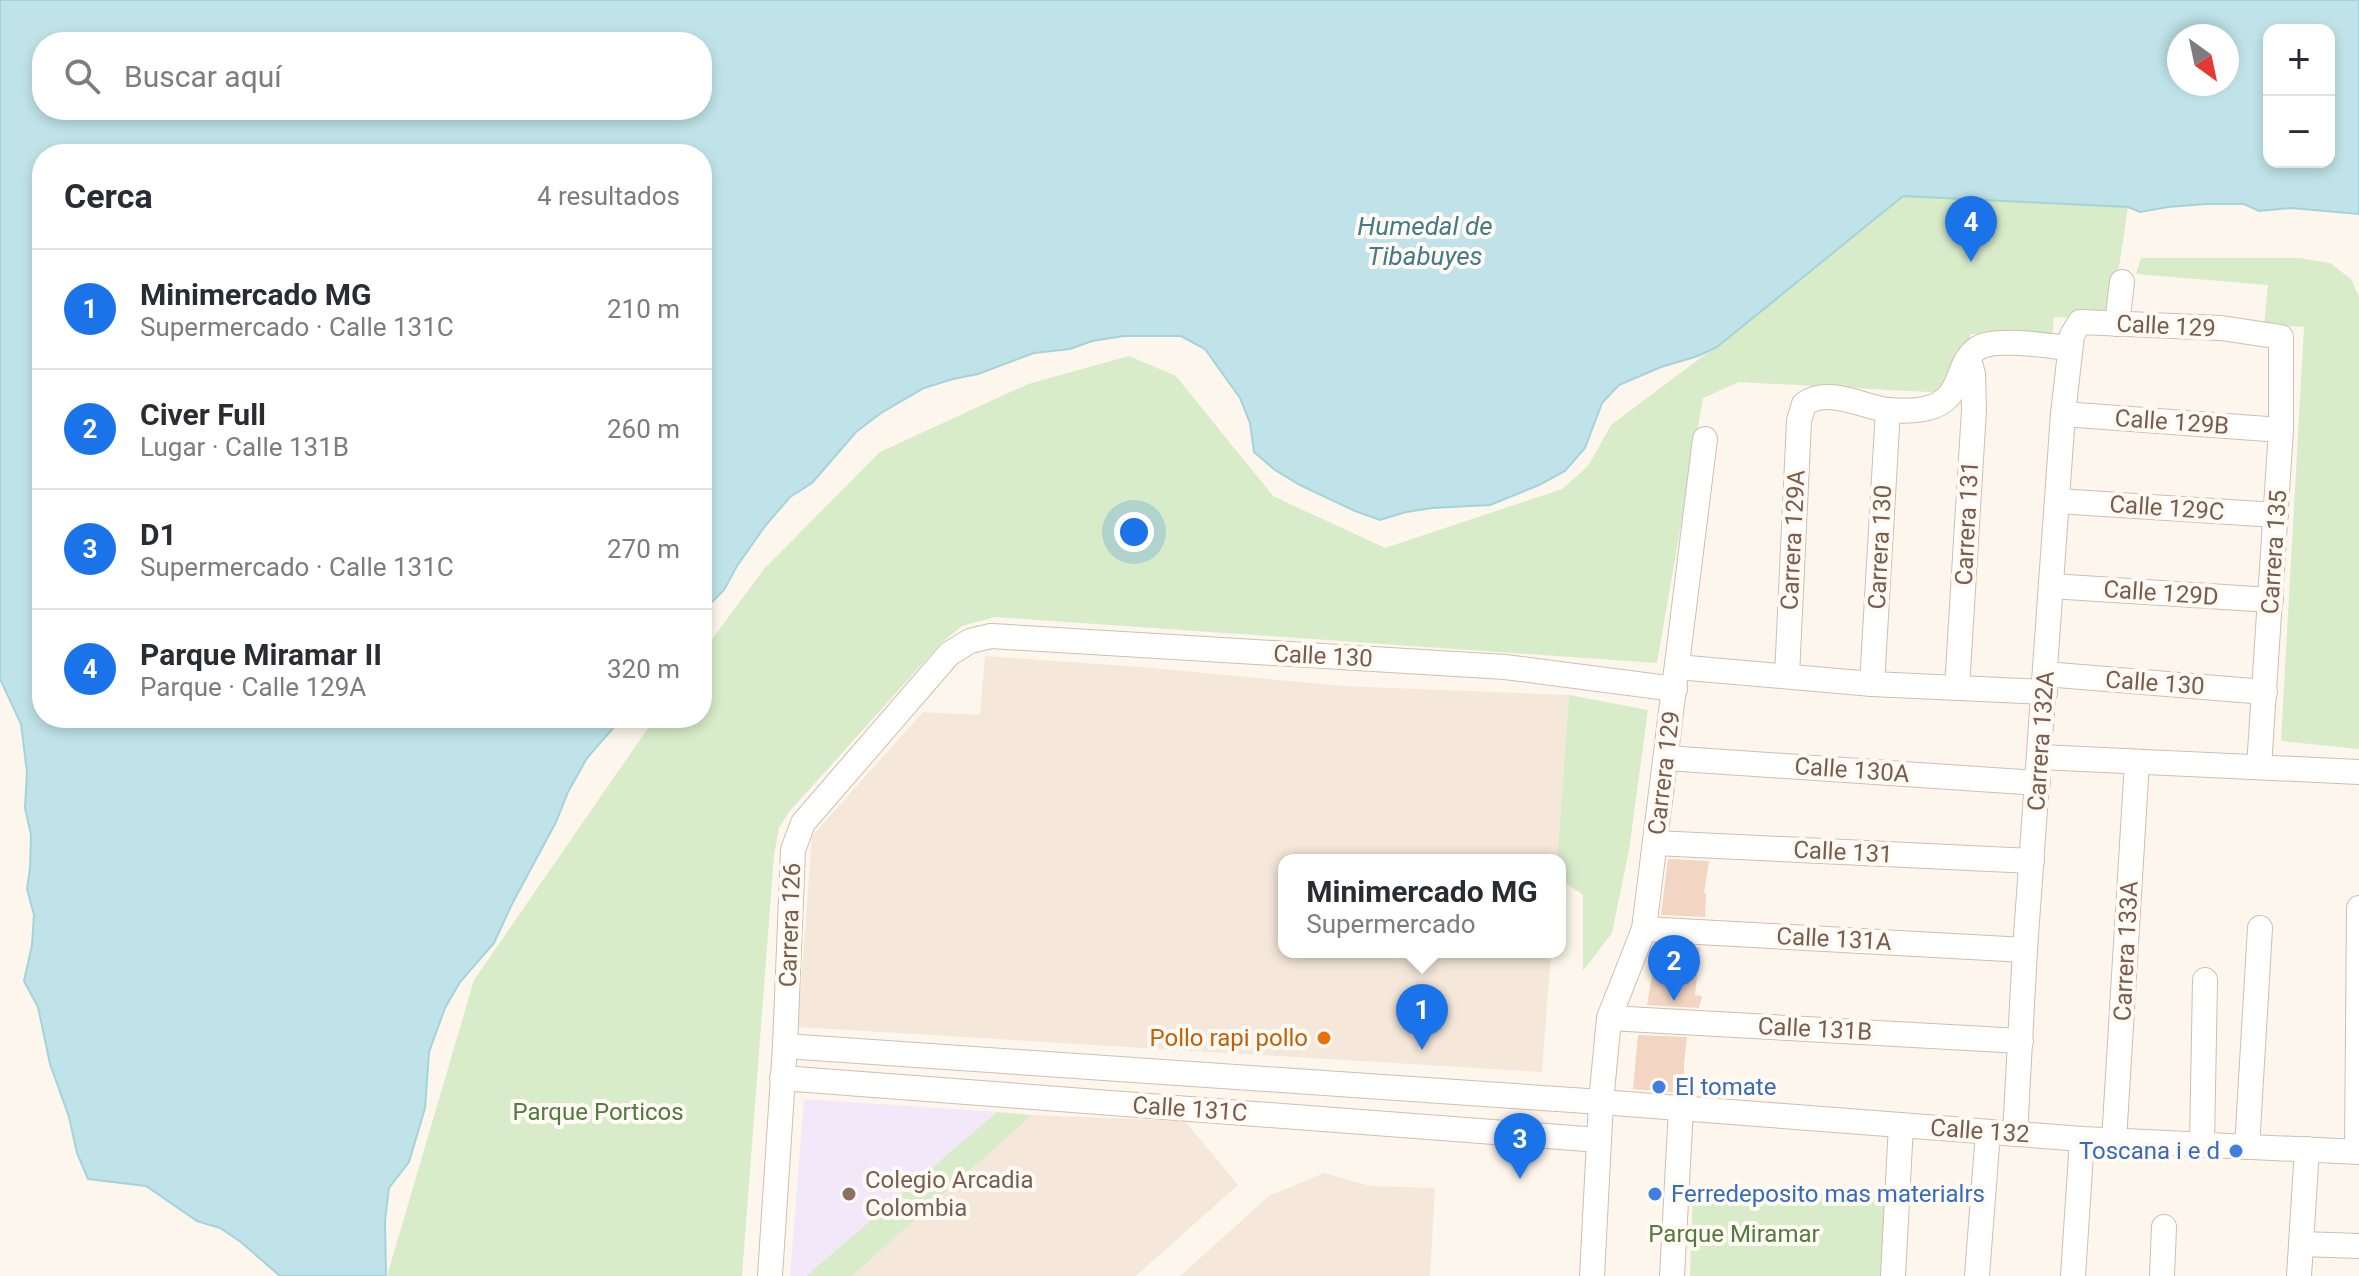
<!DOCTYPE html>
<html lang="es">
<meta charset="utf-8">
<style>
:root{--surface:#fff;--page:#f7f7f7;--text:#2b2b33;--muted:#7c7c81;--line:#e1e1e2;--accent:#1a73e8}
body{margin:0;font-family:Roboto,sans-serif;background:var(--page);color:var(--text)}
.controls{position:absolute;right:24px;top:24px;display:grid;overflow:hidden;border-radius:16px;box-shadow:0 4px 12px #0003}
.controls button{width:72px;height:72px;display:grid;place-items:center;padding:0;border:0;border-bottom:2px solid var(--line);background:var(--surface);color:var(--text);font:40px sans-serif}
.compass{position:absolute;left:2167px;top:24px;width:72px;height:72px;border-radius:50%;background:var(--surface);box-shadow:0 4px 12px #0003;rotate:147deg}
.you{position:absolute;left:1134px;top:532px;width:28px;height:28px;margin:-20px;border:6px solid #fff;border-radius:50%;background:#1a73e8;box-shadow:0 0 0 12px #1a73e833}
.badge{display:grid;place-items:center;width:52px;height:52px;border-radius:50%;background:var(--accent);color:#fff;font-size:26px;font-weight:700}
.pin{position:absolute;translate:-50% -66px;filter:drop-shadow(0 2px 4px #0008)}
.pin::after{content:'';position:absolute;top:42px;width:28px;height:24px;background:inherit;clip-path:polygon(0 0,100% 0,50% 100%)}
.popup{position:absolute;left:1278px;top:854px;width:288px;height:104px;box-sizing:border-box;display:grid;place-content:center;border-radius:16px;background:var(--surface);filter:drop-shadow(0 2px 6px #0005);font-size:26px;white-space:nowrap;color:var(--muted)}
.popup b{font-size:30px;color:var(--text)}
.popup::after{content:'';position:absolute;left:50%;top:100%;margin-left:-16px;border:16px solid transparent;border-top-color:var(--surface)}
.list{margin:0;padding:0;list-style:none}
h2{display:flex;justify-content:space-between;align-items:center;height:104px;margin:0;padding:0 32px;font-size:34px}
h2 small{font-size:26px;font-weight:400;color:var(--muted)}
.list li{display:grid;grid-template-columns:52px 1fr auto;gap:24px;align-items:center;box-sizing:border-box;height:120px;padding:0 32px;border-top:2px solid var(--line)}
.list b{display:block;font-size:30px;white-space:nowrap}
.list p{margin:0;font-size:26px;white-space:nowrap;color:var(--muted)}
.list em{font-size:26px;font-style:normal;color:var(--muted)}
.icon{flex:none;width:44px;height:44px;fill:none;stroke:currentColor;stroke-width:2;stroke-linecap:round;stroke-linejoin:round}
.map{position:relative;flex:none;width:2359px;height:1276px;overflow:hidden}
.search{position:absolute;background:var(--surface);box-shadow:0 4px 12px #0003;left:32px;top:32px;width:680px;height:88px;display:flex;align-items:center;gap:20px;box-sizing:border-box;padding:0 28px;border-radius:32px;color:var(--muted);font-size:30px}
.panel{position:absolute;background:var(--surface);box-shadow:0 4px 12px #0003;left:32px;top:144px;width:680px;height:584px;border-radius:32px}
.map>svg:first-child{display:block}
.residential{fill:#f5e8da}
.education{fill:#f3e8fa}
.green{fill:#d8ecc9}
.water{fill:#bfe3e8;stroke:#a5d3da;stroke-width:2;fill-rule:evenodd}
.building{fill:#f3d5c3}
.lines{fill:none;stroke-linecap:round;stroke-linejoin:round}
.minor-casing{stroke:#d1beb0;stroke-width:26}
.minor{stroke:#fff;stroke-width:24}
.food-dot{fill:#e8710a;stroke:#fffaf3;stroke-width:3}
.shop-dot{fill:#3f7fe0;stroke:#fffaf3;stroke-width:3}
.education-dot{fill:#8d6e63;stroke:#fffaf3;stroke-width:3}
.labels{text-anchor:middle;stroke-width:8;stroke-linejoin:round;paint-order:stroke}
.street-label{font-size:24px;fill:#7a5c4d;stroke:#fffaf3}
.food-label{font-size:24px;fill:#c56008;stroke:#fffaf3;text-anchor:end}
.shop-label{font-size:24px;fill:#366cbe;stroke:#fffaf3;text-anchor:start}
.park-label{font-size:24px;fill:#537a41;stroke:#fffaf3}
.education-label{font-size:24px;fill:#785e54;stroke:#fffaf3;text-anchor:start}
.water-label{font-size:26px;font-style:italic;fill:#437c86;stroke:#fffaf3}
</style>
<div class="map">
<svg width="2359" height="1276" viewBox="0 0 2359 1276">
<rect width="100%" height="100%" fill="#fdf6ec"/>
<g class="residential">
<path d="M985 656 1141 667 1343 686 1569 695 1557 860H1284V952H1551L1542 1072 798 1027 812 836 923 712 980 715Z"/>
<path d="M1032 1115 1185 1121 1238 1185 1136 1276H852Z"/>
<path d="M1324 1173 1370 1186 1435 1188 1430 1276H1180L1269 1196Z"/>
</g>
<path class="education" d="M804 1099 997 1112 806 1276H790Z"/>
<g class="green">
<path d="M1903 196 2128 207 2111 320 2054 317 2052 339 1971 334 1948 393 1739 382 1703 398 1657 663 995 617 962 626 940 644 789 812 779 828 774 855 742 1276H387L474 980 655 718H702V653L764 569 880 452 1028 384 1129 356 1176 376 1273 496 1385 548 1562 489 1588 466 1611 425 1746 324Z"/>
<path d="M2141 258H2299L2330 263 2351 279 2359 297V749L2281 741 2304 327 2264 324 2268 285 2136 274Z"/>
<path d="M1569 695 1648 710 1629 850 1612 933 1583 971V895L1560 879V860H1557Z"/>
<path d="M997 1112 1032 1115 852 1276H806Z"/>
<path d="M1693 1190 1888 1196 1886 1276H1690Z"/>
</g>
<path class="water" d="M0 0H2359V214L2291 208 2259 211 2244 204H2206L2168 207 2140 212 2128 207 1903 196 1717 347 1698 356 1661 367 1619 385 1602 403 1585 448 1565 471 1539 485 1490 505 1432 508 1406 512 1380 520 1355 511 1300 485 1275 470 1254 452 1250 423 1240 398 1205 349 1181 336H1124L1092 341 1070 349 1034 353 978 374 953 379 924 388 881 413 856 432 812 483 790 497 765 526 737 566 724 590 702 612V154H42V718H622L587 758 568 792 556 822 512 904 494 943 460 982 445 1008 429 1052 425 1108 409 1162 389 1188 385 1221 386 1276H280L241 1242 220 1228 197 1221 146 1186 88 1179 77 1153 69 1117 50 1064 38 1007 24 981 32 945 34 915 27 889 30 868 31 835 25 808 27 772 21 724 0 679ZM2269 30H2329V162H2269ZM2179 36H2227V84H2179ZM42 42H702V110H42Z"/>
<g class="building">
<path d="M1668 859 1709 861 1704 893H1706L1705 917 1661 915Z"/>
<path d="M1654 945 1700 947 1695 995 1702 996 1699 1008 1647 1005 1652 976Z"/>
<path d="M1638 1035 1687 1037 1684 1064V1093L1633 1089Z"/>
</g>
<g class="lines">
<defs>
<g id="minor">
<path d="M2117 324 2122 282"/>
<path d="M2063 414 2281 430"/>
<path d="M2057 501 2276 515"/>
<path d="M2051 586 2271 600"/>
<path d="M1677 667 1872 684 2045 692"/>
<path d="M2045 674 2265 692"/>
<path d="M1787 676 1799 421 1804 404C1828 387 1861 406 1887 410 1897 411 1913 411 1924 409 1966 401 1953 364 1978 348 1996 337 2048 346 2069 348"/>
<path d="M1872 684 1888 410"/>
<path d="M1957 688 1974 410 1973 374 1969 359"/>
<path d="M2040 757 2359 772"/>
<path d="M1666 758 2038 783"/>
<path d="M1655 843 2032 861"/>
<path d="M1644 929 2025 950"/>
<path d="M1609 1018 2021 1041"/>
<path d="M785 1046 1601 1102 2082 1139 2359 1152"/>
<path d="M782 1078 1599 1140"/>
<path d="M2015 1134 2025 950 2063 414 2072 335 2080 322 2221 328 2281 337V430L2259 767"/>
<path d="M2114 1141 2137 762"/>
<path d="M2202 1145 2205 980"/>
<path d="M2247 1147 2260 928"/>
<path d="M2357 1151 2359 908"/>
<path d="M2301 1244 2359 1246"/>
<path d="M770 1276 785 1046 793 850 803 823 949 654 970 641 991 636 1505 667 1675 689"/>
<path d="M1592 1276 1601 1102 1609 1018 1644 929 1705 439"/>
<path d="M1672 1276 1681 1108"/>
<path d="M1893 1276 1901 1125"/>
<path d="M1977 1276 1988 1132"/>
<path d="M2073 1276 2082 1139"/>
<path d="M2162 1276 2164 1227"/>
<path d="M2299 1276 2307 1149"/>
</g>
</defs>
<use href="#minor" class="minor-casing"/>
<use href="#minor" class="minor"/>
</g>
<circle class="food-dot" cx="1324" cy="1038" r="8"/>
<g class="shop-dot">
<circle cx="1659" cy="1087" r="8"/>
<circle cx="2236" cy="1151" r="8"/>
<circle cx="1655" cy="1194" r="8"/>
</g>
<circle class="education-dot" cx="849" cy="1194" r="8"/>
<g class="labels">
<g class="street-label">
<text transform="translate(2166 326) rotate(3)" y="8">Calle 129</text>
<text transform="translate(2172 422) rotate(4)" y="8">Calle 129B</text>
<text transform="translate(2167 508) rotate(4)" y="8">Calle 129C</text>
<text transform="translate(1967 523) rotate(-87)" y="8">Carrera 131</text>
<text transform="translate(1793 540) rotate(-87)" y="8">Carrera 129A</text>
<text transform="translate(1880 547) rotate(-87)" y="8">Carrera 130</text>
<text transform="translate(2274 552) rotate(-86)" y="8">Carrera 135</text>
<text transform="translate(2161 593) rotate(4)" y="8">Calle 129D</text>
<text transform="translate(1323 656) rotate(3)" y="8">Calle 130</text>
<text transform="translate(2155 683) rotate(4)" y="8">Calle 130</text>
<text transform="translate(2041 741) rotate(-86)" y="8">Carrera 132A</text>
<text transform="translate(1852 770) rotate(4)" y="8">Calle 130A</text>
<text transform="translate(1664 773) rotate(-83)" y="8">Carrera 129</text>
<text transform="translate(1843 852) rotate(3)" y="8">Calle 131</text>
<text transform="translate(790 925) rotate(-88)" y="8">Carrera 126</text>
<text transform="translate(1834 939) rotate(3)" y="8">Calle 131A</text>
<text transform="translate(2126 951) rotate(-87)" y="8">Carrera 133A</text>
<text transform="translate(1815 1029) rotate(3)" y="8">Calle 131B</text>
<text transform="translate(1190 1109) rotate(4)" y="8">Calle 131C</text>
<text transform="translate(1980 1131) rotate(4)" y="8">Calle 132</text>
</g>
<g class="food-label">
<text x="1308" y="1046">Pollo rapi pollo</text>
</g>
<g class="shop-label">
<text x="1675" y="1095">El tomate</text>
<text x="2220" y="1159" text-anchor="end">Toscana i e d</text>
<text x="1671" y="1202">Ferredeposito mas materialrs</text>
</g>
<g class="park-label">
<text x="598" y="1120">Parque Porticos</text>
<text x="1734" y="1242">Parque Miramar</text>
</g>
<g class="education-label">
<text x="865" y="1188">Colegio Arcadia<tspan x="865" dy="28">Colombia</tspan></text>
</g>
<g class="water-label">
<text x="1425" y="235">Humedal de<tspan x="1425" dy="30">Tibabuyes</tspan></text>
</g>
</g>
</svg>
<div class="controls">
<button>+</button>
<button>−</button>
</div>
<svg class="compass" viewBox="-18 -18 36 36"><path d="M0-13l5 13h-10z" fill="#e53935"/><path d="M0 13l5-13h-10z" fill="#7c7c81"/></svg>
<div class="you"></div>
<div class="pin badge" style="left:1422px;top:1050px">1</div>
<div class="popup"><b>Minimercado MG</b>Supermercado</div>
<div class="pin badge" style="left:1674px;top:1001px">2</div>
<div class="pin badge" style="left:1520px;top:1179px">3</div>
<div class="pin badge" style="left:1971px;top:262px">4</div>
<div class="search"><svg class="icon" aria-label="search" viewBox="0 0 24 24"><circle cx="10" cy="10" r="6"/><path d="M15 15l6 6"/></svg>Buscar aquí</div>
<section class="panel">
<h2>Cerca<small>4 resultados</small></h2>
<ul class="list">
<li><span class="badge">1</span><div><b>Minimercado MG</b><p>Supermercado · Calle 131C</p></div><em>210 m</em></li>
<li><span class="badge">2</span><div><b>Civer Full</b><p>Lugar · Calle 131B</p></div><em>260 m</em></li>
<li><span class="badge">3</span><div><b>D1</b><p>Supermercado · Calle 131C</p></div><em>270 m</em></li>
<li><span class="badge">4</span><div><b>Parque Miramar II</b><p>Parque · Calle 129A</p></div><em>320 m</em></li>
</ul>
</section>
</div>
